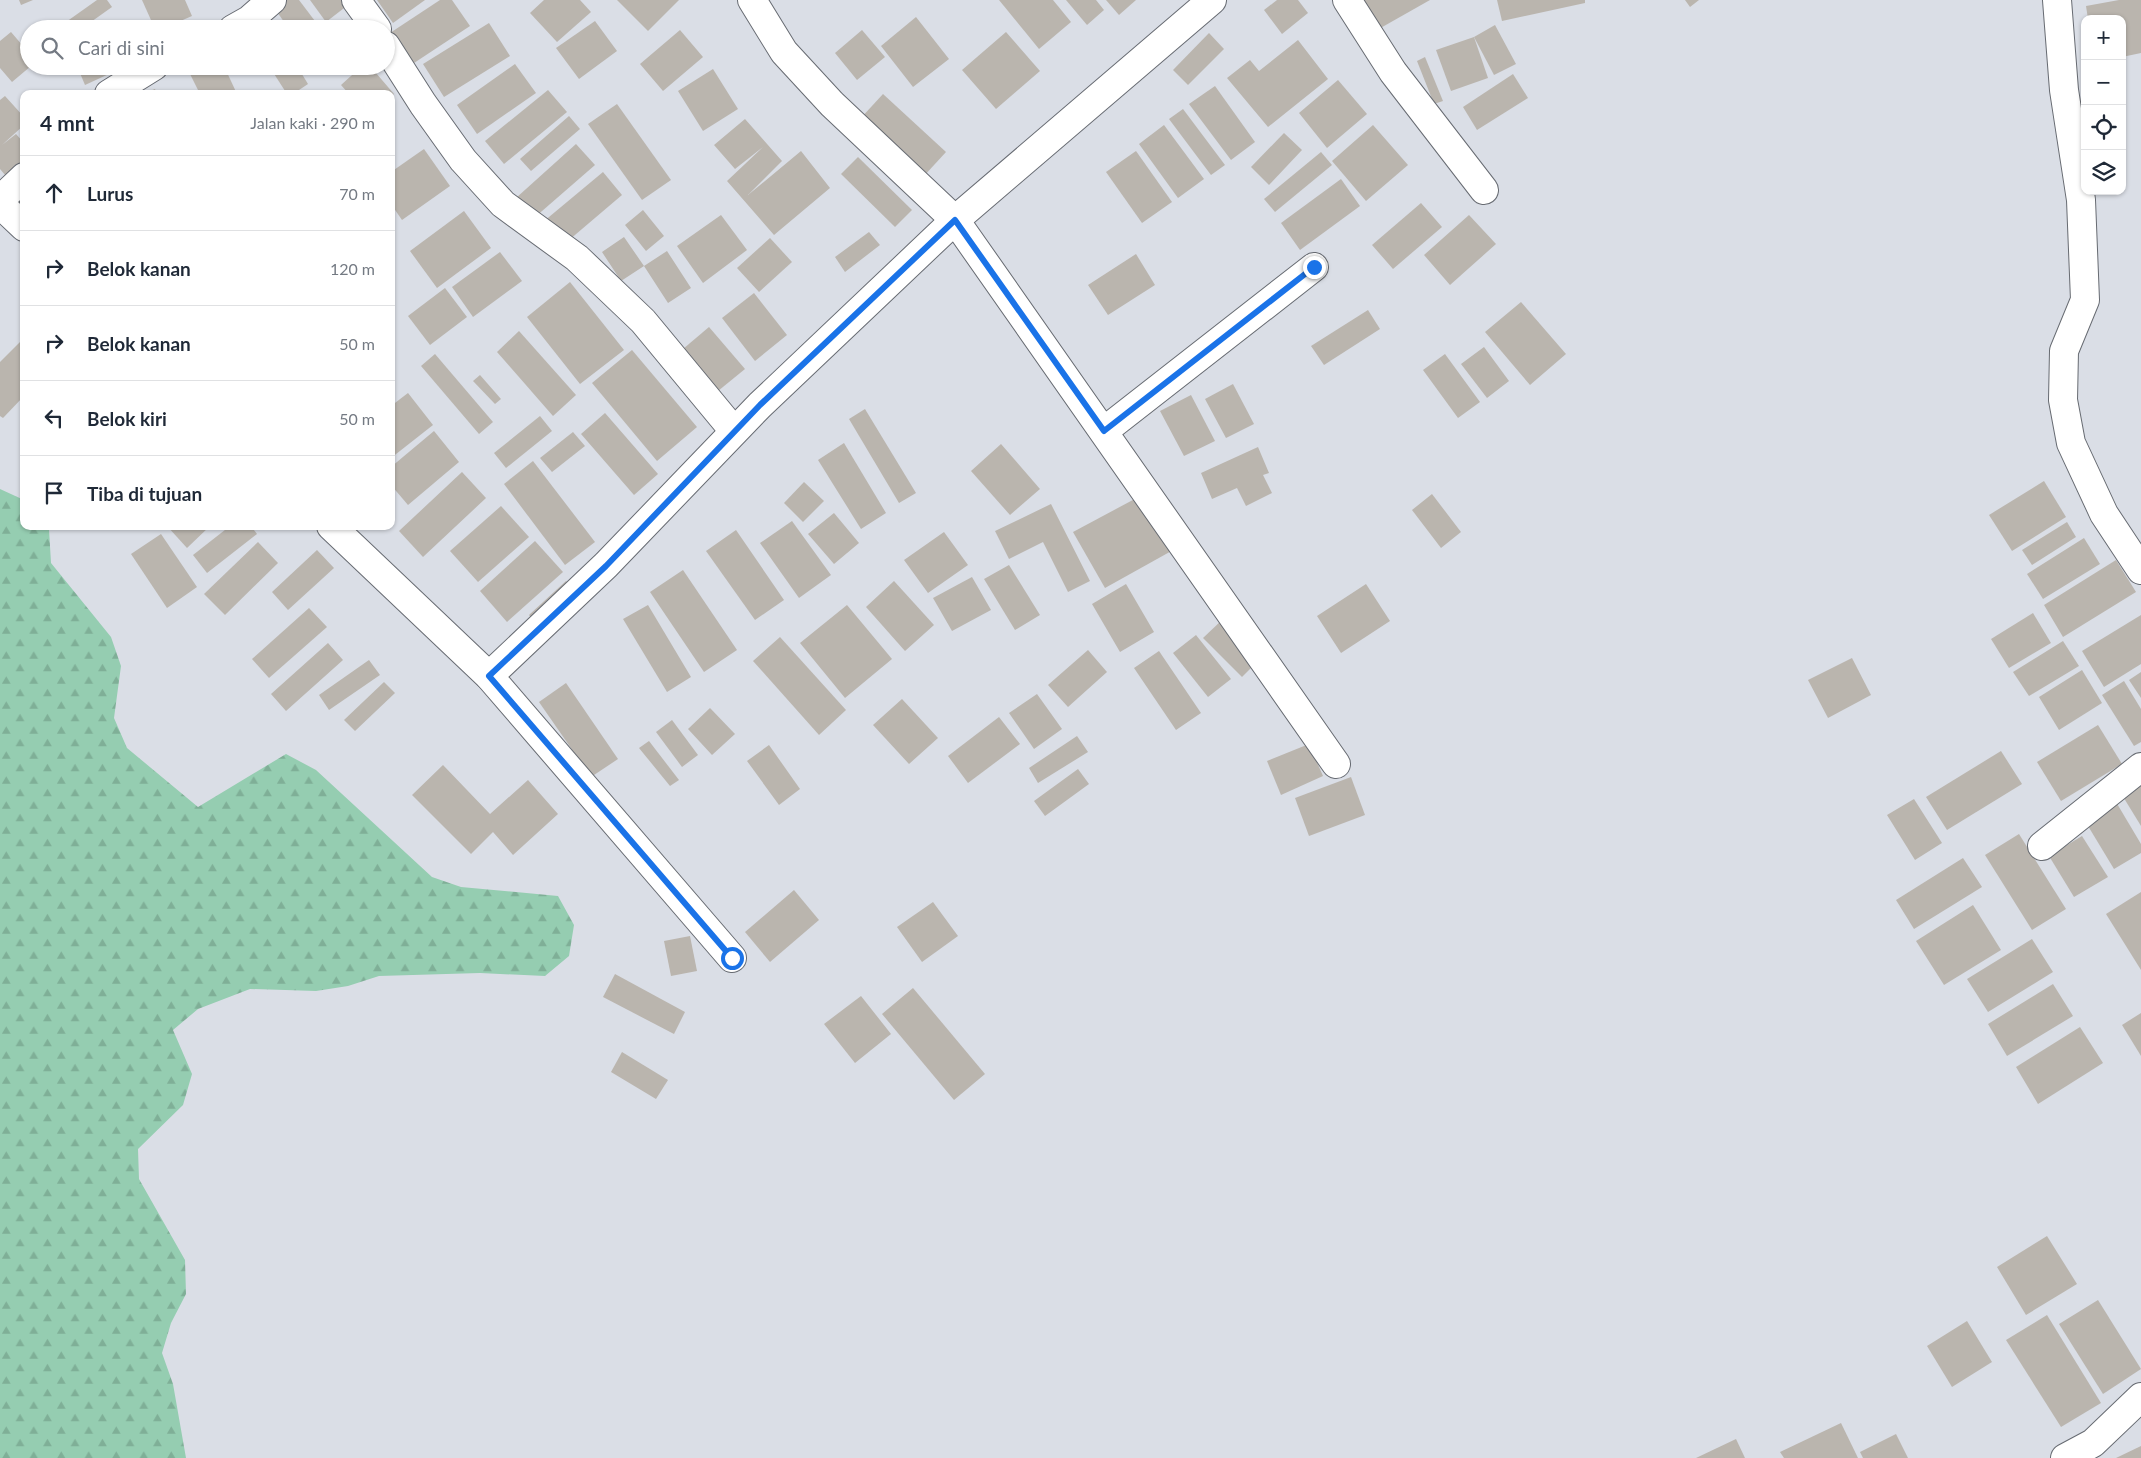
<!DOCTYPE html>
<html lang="id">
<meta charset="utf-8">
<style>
:root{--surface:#fff;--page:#f6f6f7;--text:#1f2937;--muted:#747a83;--line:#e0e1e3}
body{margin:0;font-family:Lato,sans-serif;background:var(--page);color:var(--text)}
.controls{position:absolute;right:15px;top:15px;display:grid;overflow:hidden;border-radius:10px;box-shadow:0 1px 4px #0004}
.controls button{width:45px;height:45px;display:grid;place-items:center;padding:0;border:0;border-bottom:1px solid var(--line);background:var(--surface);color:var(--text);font:25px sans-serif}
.stop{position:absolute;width:15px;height:15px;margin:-11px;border:4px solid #1a73e8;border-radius:50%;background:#fff}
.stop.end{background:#1a73e8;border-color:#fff;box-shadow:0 1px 5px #0008}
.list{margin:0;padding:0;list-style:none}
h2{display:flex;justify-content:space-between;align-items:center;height:65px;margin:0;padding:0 20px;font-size:21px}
h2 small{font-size:16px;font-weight:400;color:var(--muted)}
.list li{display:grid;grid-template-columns:32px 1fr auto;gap:15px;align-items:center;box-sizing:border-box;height:75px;padding:0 20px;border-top:1px solid var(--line)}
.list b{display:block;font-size:19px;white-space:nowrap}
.list em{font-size:16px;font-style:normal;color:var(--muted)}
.icon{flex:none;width:28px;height:28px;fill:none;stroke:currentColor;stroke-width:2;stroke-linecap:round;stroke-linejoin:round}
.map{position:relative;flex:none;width:2141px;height:1458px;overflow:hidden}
.search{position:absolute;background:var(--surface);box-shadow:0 1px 4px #0004;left:20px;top:20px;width:375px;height:55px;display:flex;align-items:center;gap:12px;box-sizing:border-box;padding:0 18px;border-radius:28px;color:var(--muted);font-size:19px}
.panel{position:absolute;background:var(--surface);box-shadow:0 1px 4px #0004;left:20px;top:90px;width:375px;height:440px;border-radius:10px}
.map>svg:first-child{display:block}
.forest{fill:url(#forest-firs)}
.building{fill:#bab5ae}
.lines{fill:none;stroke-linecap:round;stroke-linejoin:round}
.minor-casing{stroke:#676b72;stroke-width:30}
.minor{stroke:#fff;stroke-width:28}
.route{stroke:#1a73e8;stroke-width:6}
</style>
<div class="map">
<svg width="2141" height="1458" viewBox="0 0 2141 1458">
<defs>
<pattern id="forest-firs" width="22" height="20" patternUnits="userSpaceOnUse" patternTransform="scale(1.25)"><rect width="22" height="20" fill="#95cdb1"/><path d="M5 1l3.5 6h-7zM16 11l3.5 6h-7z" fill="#7faf97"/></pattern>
</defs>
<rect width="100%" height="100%" fill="#dadee6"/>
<path class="forest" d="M0 489 24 500V526H47L49 529 51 563 111 637 121 666 114 718 127 748 198 807 286 754 316 770 432 877 461 887 558 896 574 925 569 956 545 976 480 973 379 976 348 986 316 991 250 989 198 1009 173 1030 192 1074 183 1105 138 1149 139 1179 185 1260 186 1294 171 1323 162 1353 173 1384 186 1458H0Z"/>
<g class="building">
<path d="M19 0H33L21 5Z"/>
<path d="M97 0H107L112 7 81 29H70L66 22Z"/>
<path d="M142 0H185L192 16 162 29H155Z"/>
<path d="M286 0H299L321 29H289L275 9Z"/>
<path d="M310 0H344L348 5 326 22Z"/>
<path d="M377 0H425L393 23Z"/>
<path d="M440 0H452L470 26 411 65 390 33Z"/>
<path d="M544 0H580L591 12 557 42 530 13Z"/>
<path d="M617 0H679L648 31Z"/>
<path d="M999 0H1053L1071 22 1039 49Z"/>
<path d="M1066 0H1096L1104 10 1087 25Z"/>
<path d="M1106 0H1136L1119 15Z"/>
<path d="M1277 0H1298L1308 13 1282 34 1264 10Z"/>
<path d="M1360 0H1430L1377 30Z"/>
<path d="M1497 0H1585V3L1502 21Z"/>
<path d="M1685 0H1699L1690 7Z"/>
<path d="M2119 0H2141V53L2122 57V19H2088L2086 6Z"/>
<path d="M916 17 949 59 913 87 881 46Z"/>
<path d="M595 21 617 51 579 79 556 48Z"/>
<path d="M489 23 510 56 444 97 423 64Z"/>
<path d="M1495 25 1516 64 1494 75 1474 37Z"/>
<path d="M680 30 703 57 663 91 640 64Z"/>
<path d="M862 30 885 57 857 80 835 53Z"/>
<path d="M11 32 29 53V66H31L12 82 0 68V41Z"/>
<path d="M1006 32 1040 71 996 109 962 70Z"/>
<path d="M1209 33 1224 49 1188 85 1173 70Z"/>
<path d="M1474 37 1488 78 1451 91 1436 50Z"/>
<path d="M1298 40 1328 79 1268 127 1227 78 1250 60 1259 71Z"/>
<path d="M1425 57 1443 101 1434 104 1417 61Z"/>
<path d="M515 64 536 93 477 134 457 105Z"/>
<path d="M77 66H121L122 68 85 85Z"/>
<path d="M186 66H224L237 94H200Z"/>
<path d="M269 66H297L308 84 293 94H287Z"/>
<path d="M362 66H370L394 94 391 96V94H349L341 85Z"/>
<path d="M713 69 738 109 703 131 678 91Z"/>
<path d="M1513 74 1528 98 1477 130 1463 107Z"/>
<path d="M1338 80 1367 114 1327 148 1299 113Z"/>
<path d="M1215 86 1255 142 1231 160 1189 104Z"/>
<path d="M155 89 157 94H142Z"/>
<path d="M548 90 567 112 504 164 485 141Z"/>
<path d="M883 94 946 152 923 177 860 119Z"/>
<path d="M5 96 24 117V125L2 145 16 134 24 143V171L11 182 0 169V100Z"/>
<path d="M617 104 671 180 642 200 588 124Z"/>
<path d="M1183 109 1225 165 1211 175 1169 119Z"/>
<path d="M569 116 580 129 531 171 520 159Z"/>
<path d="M745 119 782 161 748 195 801 151 830 188 774 235 727 181 763 147 735 169 714 145Z"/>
<path d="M1164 125 1204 179 1178 198 1139 144Z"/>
<path d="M1373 125 1408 165 1366 201 1332 161Z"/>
<path d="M1284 133 1302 150 1269 185 1251 167Z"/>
<path d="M576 144 595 165 534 218 516 198Z"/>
<path d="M424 149 450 186 402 220 391 204V172Z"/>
<path d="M1136 151 1172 202 1142 223 1106 172Z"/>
<path d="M1321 152 1332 165 1275 212 1264 199Z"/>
<path d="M858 157 912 210 895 227 841 174Z"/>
<path d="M603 172 622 195 562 246 543 222Z"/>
<path d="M1341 179 1360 206 1300 250 1281 223Z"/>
<path d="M24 192V218L11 206Z"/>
<path d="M1421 203 1442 227 1393 269 1372 245Z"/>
<path d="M643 210 664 236 646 251 625 225Z"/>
<path d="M464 211 491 248 437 288 410 251Z"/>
<path d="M721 215 747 250 703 283 677 246Z"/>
<path d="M1469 215 1496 244 1450 285 1424 255Z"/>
<path d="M869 232 880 245 845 272 835 257Z"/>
<path d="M624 237 644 266 667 251 691 288 668 303 644 266 621 281 602 252Z"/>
<path d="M770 238 792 262 759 292 737 268Z"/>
<path d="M500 252 522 281 473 317 452 287Z"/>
<path d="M1136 254 1155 285 1108 315 1088 285Z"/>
<path d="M570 282 624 350 580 384 527 317Z"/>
<path d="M445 288 467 317 430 345 408 316Z"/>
<path d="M754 293 787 335 755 361 722 318Z"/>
<path d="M1521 302 1566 354 1530 385 1485 332Z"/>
<path d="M1368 310 1380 329 1324 365 1311 346Z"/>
<path d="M709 327 745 369 718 391 683 349Z"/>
<path d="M519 331 576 395 553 416 497 352Z"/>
<path d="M24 338V396L3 418 0 416V362Z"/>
<path d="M1484 347 1509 381 1487 398 1461 364Z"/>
<path d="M632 350 697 427 657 461 592 383Z"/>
<path d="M435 354 493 422 479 434 421 366Z"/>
<path d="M1445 354 1480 402 1458 418 1423 370Z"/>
<path d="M480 375 501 399 495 404 473 381Z"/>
<path d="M1233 384 1254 424 1226 438 1205 399Z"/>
<path d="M408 393 433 425 391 458V406Z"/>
<path d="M1191 395 1215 441 1184 456 1160 411Z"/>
<path d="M865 409 916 493 899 503 849 419Z"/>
<path d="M605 413 658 474 634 495 581 434Z"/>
<path d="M540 416 552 431 506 468 494 453Z"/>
<path d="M434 431 459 462 408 505 391 485V467Z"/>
<path d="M573 432 585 446 552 472 540 458Z"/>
<path d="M844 443 886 513 861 529 818 460Z"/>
<path d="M1001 444 1040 489 1010 515 971 471Z"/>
<path d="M1258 447 1269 473 1263 475 1272 493 1246 506 1237 488 1212 499 1201 473Z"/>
<path d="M533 461 595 542 565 565 504 484Z"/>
<path d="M462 472 486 498 423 557 399 531Z"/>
<path d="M2044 481 2066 517 2012 551 1989 515Z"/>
<path d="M804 482 824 501 803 522 784 503Z"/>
<path d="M1144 494 1175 549 1105 588 1073 532Z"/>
<path d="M1432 494 1461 532 1441 548 1412 510Z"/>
<path d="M1051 504 1090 581 1068 592 1043 542 1009 559 995 531Z"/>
<path d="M501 506 529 537 478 582 450 551Z"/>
<path d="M834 513 859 543 834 564 808 534Z"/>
<path d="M792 521 831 575 799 598 760 543Z"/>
<path d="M2067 522 2076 537 2032 565 2022 550Z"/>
<path d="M167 526H210L187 548Z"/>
<path d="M230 526H251L257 534 207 573 193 555Z"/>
<path d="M736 530 784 600 755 620 706 551Z"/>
<path d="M944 532 968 565 928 593 904 560Z"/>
<path d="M161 534 197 587 167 608 131 554Z"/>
<path d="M2084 538 2100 564 2043 599 2027 574Z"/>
<path d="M535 541 563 572 507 622 480 591Z"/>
<path d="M258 542 278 563 225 615 204 594Z"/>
<path d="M317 550 334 568 288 610 272 592Z"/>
<path d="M2116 560 2136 592 2063 637 2044 605Z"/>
<path d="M1009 565 1040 615 1015 630 984 579Z"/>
<path d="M683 570 737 650 704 672 650 592Z"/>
<path d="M972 577 991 610 952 631 933 598Z"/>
<path d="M566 581 573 589 535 623 529 615Z"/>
<path d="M894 581 934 625 905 651 866 607Z"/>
<path d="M1126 584 1154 632 1120 652 1092 604Z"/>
<path d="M1366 584 1390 621 1341 653 1317 616Z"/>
<path d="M648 605 691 677 667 692 623 619Z"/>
<path d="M847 605 892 659 845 698 800 643Z"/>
<path d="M309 608 327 627 269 678 252 659Z"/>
<path d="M2033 613 2051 643 2009 668 1991 639Z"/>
<path d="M2141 615V664L2104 687 2082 651Z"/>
<path d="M1222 620 1260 659 1242 677 1203 638Z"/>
<path d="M1196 635 1231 679 1208 697 1173 653Z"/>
<path d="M780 637 846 710 819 735 753 661Z"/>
<path d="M2063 641 2079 666 2029 696 2013 672Z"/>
<path d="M328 643 343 660 286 711 271 694Z"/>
<path d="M1088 650 1107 672 1068 707 1048 685Z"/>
<path d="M1159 651 1201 713 1176 730 1134 668Z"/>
<path d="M1852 658 1871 695 1828 718 1808 680Z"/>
<path d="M369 660 380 675 329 710 319 695Z"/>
<path d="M2082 670 2102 703 2059 730 2039 697Z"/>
<path d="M2141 672V698L2129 680Z"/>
<path d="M2124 681 2141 709V742L2134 746 2102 695Z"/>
<path d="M384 682 395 693 355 731 344 720Z"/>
<path d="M566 683 618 759 591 777 539 702Z"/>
<path d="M1037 694 1062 729 1034 749 1009 713Z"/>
<path d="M902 699 938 738 909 764 873 725Z"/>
<path d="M710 708 735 734 712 755 688 729Z"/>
<path d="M999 717 1020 744 968 783 948 756Z"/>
<path d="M672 720 698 755 682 767 656 732Z"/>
<path d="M2098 725 2122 764 2061 801 2037 762Z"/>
<path d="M1077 736 1088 752 1038 783 1029 768Z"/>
<path d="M649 741 679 780 670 786 639 748Z"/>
<path d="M1309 744 1323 776 1281 795 1267 761Z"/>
<path d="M769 745 800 789 779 805 747 761Z"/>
<path d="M2001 751 2022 784 1947 830 1926 797Z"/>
<path d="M443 765 490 814 528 780 558 814 513 855 493 832 471 854 412 795Z"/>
<path d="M1078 769 1089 784 1045 816 1034 801Z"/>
<path d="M1351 777 1365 815 1309 836 1295 798Z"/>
<path d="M2141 783V826L2122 795Z"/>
<path d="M1914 799 1942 843 1915 860 1887 815Z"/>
<path d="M2116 802 2141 844V853L2114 869 2085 821Z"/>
<path d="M2019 834 2066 909 2032 930 1985 855Z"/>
<path d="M2082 836 2108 877 2074 897 2049 856Z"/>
<path d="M1963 858 1982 887 1914 929 1896 900Z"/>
<path d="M794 890 819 920 770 962 745 932Z"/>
<path d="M2141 892V970L2106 914Z"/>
<path d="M933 902 958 936 922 962 897 927Z"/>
<path d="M1973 905 2001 950 1944 985 1916 941Z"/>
<path d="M690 936 697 971 671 976 664 941Z"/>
<path d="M2032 939 2053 972 1988 1012 1967 979Z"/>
<path d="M615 974 685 1012 674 1034 603 997Z"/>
<path d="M2053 984 2073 1016 2007 1056 1988 1024Z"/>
<path d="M913 988 985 1074 954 1100 882 1014Z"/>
<path d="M861 996 891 1034 855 1063 824 1024Z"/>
<path d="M2141 1013V1056L2122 1025Z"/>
<path d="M2080 1027 2103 1063 2038 1104 2016 1067Z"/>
<path d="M622 1052 668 1080 656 1099 611 1072Z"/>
<path d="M2047 1236 2077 1284 2026 1315 1997 1267Z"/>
<path d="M2098 1300 2141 1369 2103 1394 2059 1324Z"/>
<path d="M2047 1315 2101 1403 2061 1427 2006 1340Z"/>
<path d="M1967 1321 1992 1362 1952 1387 1927 1346Z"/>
<path d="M1841 1423 1858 1458H1784L1780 1452Z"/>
<path d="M1896 1434 1908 1458H1863L1860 1452Z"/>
<path d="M1736 1439 1745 1458H1696Z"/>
<path d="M2141 1446V1458H2116Z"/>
</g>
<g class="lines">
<defs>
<g id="minor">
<path d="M356 0 377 29"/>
<path d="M752 0 784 52 832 104 955 220 1336 764"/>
<path d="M1347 0 1393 72 1484 190"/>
<path d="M2057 0 2064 90 2081 200 2085 300 2064 351 2063 400 2071 443 2104 514 2141 570"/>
<path d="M233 29 249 20 272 0"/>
<path d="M386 46 423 104 463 160 503 204 577 258 643 321 734 431"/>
<path d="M109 94 154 66"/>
<path d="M0 200 24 177"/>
<path d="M0 204 24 227"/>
<path d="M1104 431 1314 267"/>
<path d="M331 526 489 676 732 958"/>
<path d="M489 676 606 565 760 405 955 220 1212 0"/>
<path d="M2042 846 2141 767"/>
<path d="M2065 1458 2093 1443 2141 1397"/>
</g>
</defs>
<use href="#minor" class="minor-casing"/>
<use href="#minor" class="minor"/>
</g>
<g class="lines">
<path class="route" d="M732 958 489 676 606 566 760 405 955 220 1104 431 1314 267"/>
</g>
</svg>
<div class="controls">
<button>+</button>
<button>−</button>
<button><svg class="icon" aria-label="locate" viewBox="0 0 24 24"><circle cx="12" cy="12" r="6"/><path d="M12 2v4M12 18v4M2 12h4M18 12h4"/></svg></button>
<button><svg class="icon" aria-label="layers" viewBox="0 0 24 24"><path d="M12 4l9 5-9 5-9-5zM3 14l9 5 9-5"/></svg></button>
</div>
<div class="stop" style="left:732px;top:958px"></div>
<div class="stop end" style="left:1314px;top:267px"></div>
<div class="search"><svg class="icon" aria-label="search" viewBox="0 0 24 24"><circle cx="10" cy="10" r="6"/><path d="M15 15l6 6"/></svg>Cari di sini</div>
<section class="panel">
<h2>4 mnt<small>Jalan kaki · 290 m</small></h2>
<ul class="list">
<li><svg class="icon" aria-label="ahead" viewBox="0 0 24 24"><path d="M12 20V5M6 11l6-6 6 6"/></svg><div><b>Lurus</b></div><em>70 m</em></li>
<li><svg class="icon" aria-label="right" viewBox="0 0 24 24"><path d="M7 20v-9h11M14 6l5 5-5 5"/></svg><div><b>Belok kanan</b></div><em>120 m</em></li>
<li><svg class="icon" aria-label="right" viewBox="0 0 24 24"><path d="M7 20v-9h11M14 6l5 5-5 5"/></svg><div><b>Belok kanan</b></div><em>50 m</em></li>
<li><svg class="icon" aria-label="left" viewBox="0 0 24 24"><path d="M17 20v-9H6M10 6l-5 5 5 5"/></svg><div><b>Belok kiri</b></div><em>50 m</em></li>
<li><svg class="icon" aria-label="arrive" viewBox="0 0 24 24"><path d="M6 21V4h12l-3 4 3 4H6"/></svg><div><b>Tiba di tujuan</b></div></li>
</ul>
</section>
</div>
